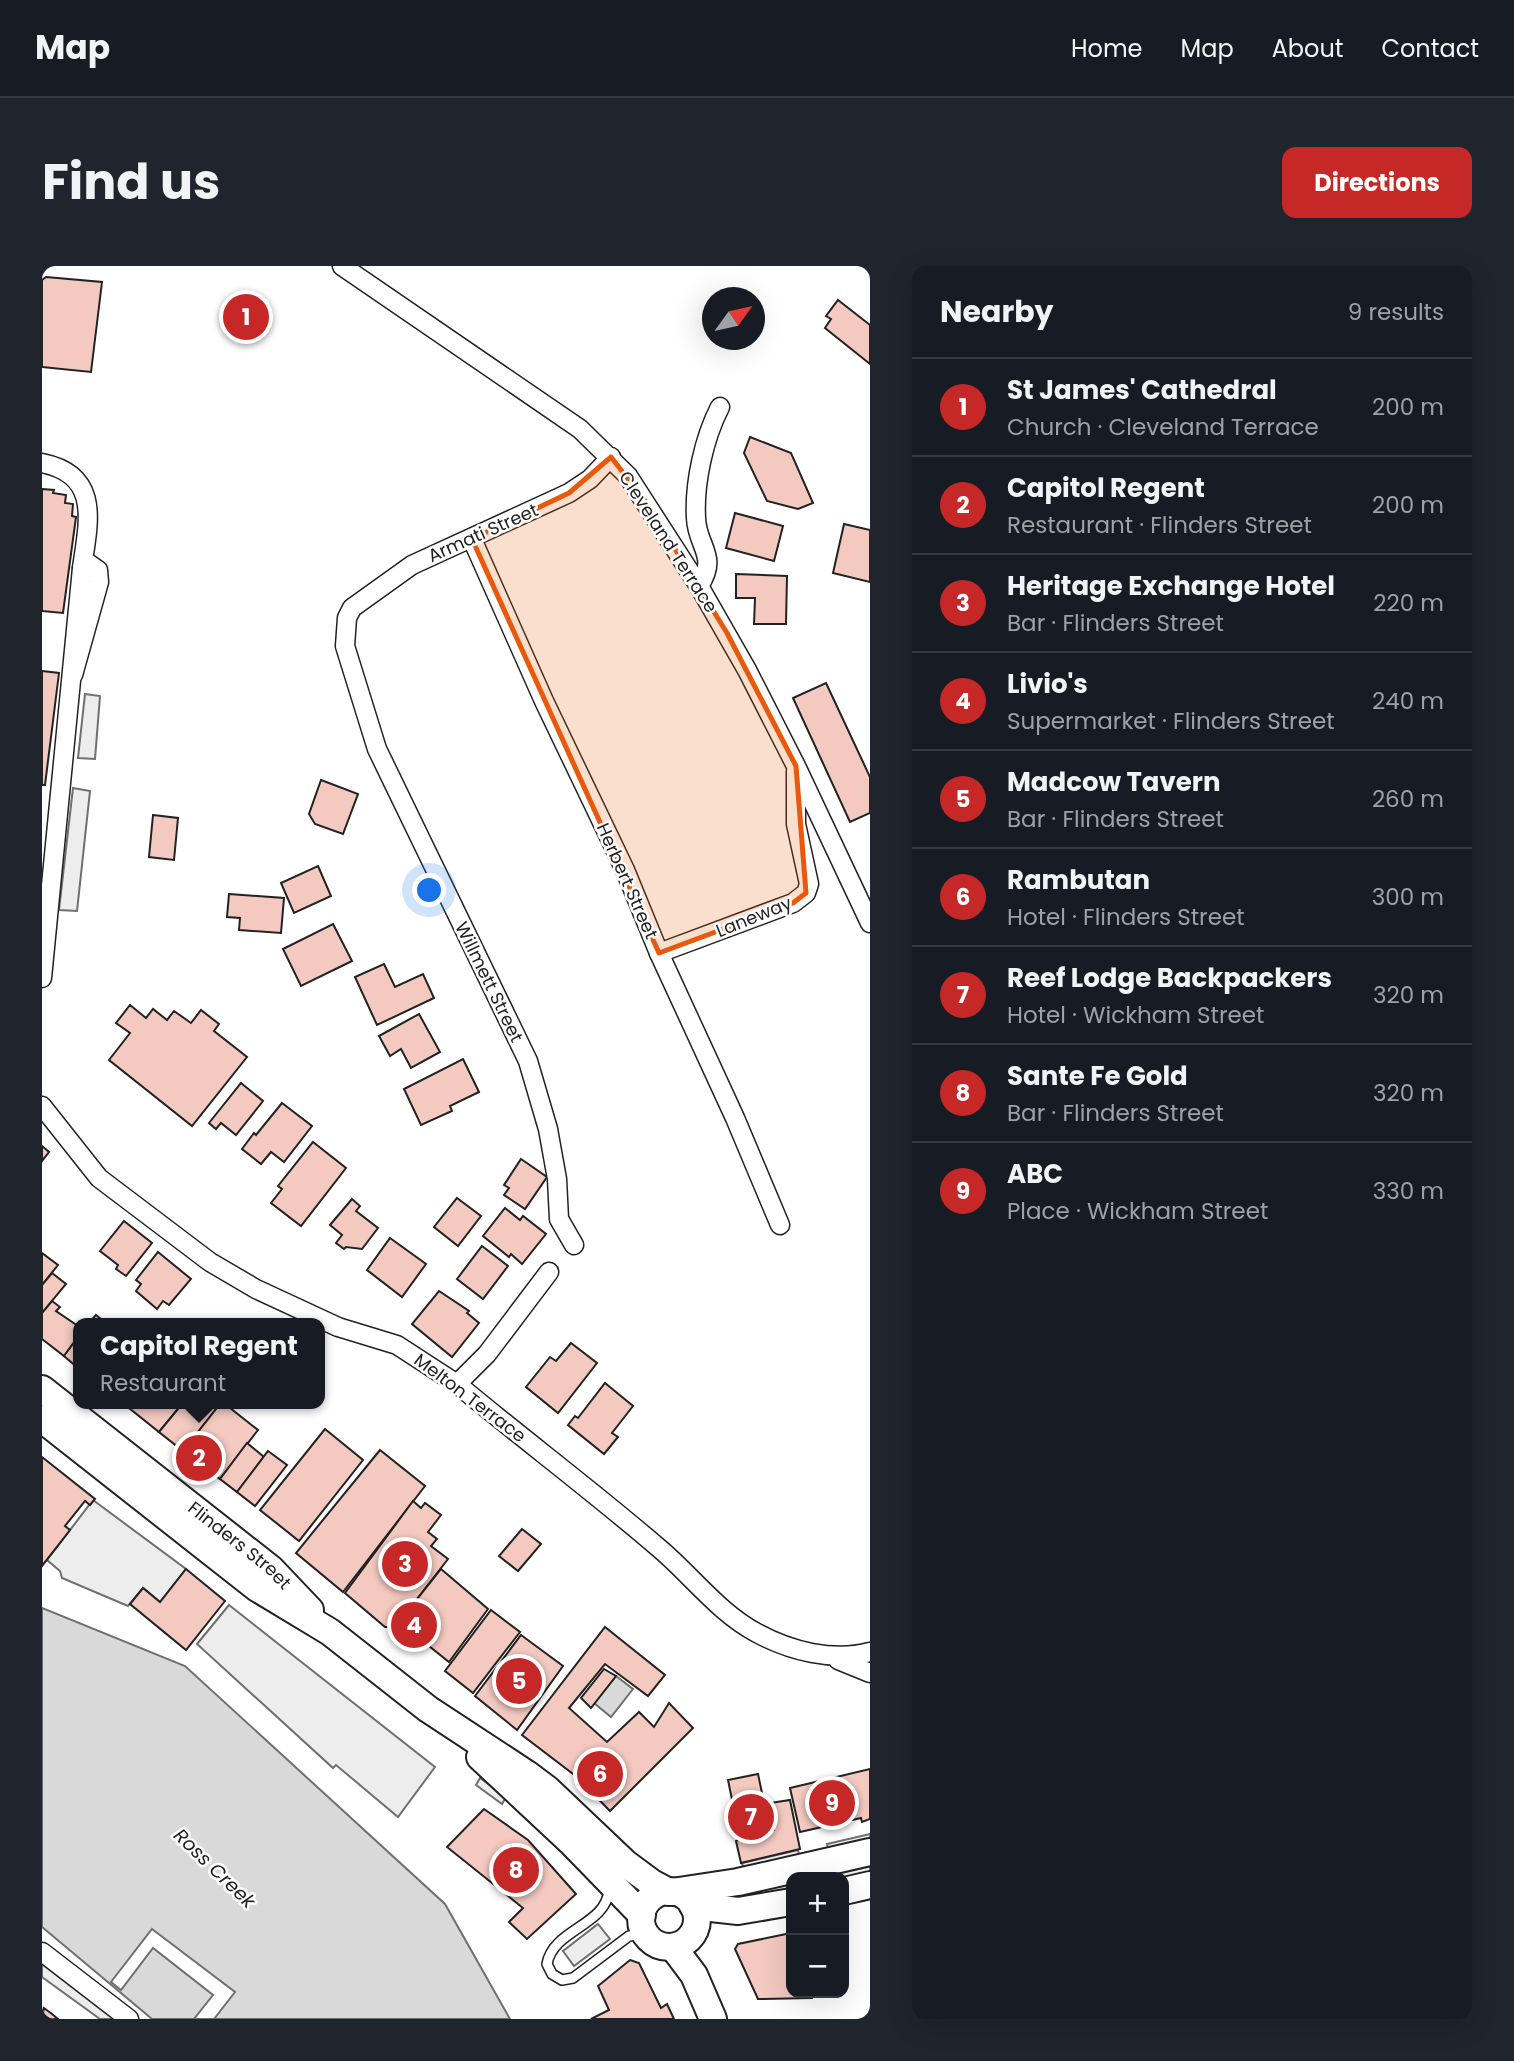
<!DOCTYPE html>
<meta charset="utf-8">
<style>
:root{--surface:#171b24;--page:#20242c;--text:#f1f3f6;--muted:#9ea1a6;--line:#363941;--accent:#c62828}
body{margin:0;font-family:Poppins,sans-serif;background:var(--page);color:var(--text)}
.controls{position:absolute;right:21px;bottom:21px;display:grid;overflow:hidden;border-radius:14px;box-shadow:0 7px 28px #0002}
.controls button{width:63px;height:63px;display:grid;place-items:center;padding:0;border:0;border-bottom:2px solid var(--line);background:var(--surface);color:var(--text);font:35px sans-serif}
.compass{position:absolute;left:660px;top:21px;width:63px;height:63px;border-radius:50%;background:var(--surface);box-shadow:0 7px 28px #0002;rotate:57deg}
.you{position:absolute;left:388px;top:625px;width:24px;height:24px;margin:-18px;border:5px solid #fff;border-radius:50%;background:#1a73e8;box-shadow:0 0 0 10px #1a73e833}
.badge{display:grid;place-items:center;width:46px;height:46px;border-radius:50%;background:var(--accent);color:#fff;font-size:23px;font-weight:700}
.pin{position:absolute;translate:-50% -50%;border:4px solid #fff;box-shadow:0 2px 7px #0006}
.popup{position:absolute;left:31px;top:1052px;width:252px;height:91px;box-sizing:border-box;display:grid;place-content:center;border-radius:14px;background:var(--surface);filter:drop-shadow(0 2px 5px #0005);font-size:23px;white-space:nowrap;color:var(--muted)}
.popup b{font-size:26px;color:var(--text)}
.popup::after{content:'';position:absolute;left:50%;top:100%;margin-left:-14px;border:14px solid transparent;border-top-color:var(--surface)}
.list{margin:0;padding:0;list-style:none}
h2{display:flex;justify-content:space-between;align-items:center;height:91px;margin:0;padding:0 28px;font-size:30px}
h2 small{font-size:23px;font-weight:400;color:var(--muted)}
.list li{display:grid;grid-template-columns:46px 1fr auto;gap:21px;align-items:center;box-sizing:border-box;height:98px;padding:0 28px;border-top:2px solid var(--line)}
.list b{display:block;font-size:26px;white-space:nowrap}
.list p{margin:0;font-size:23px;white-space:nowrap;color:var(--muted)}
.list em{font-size:23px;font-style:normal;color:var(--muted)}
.map{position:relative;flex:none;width:828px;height:1753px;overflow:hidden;border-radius:14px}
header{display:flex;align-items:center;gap:42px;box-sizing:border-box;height:98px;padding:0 35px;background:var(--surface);border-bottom:2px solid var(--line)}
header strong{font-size:33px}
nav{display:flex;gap:38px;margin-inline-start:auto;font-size:24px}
.intro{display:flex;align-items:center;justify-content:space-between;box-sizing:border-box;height:168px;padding:0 42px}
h1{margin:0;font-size:49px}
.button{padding:18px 32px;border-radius:14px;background:var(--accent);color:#fff;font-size:24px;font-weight:700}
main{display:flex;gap:42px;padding:0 42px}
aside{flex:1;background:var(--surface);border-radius:14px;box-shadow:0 7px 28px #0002}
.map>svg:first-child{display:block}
.green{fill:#eee;stroke:#6f6f6f;stroke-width:2}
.parking{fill:#ededed;stroke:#6f6f6f;stroke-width:2}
.water{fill:#d9d9d9;stroke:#6f6f6f;stroke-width:2}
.pier{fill:#fff;stroke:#6f6f6f;stroke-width:2}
.building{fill:#f3c9c0;stroke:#222;stroke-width:2}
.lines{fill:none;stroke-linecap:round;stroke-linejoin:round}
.lane-casing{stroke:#222;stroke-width:12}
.street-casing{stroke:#222;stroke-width:21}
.secondary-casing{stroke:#222;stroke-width:30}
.lane{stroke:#fff;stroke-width:9}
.street{stroke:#fff;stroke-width:18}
.secondary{stroke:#fff;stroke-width:26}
.marked{fill:#e8590c;fill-opacity:0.2;stroke:#e8590c;stroke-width:5;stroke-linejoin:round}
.labels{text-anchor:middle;stroke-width:5;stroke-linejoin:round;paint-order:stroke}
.street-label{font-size:18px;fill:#222;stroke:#fff}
.water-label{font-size:19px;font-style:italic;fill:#222;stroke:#fff}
</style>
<header>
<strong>Map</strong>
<nav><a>Home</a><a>Map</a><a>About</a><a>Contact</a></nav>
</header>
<div class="intro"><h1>Find us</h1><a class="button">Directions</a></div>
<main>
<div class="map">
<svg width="828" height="1753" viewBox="0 0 828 1753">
<rect width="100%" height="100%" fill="#fff"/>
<g class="green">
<path d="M828 1597V1611L802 1617V1611H765Z"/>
<path d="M749 1615V1628L723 1634 681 1631Z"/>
</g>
<g class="parking">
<path d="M43 428 58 430 53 493 36 492Z"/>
<path d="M31 522 48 525 35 645 17 644Z"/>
<path d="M51 1234 144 1303 118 1336 101 1322 86 1340 20 1312 18 1305 5 1294Z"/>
<path d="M187 1339 393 1501 356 1551 294 1499 291 1502 155 1378Z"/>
<path d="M438 1512 464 1531 460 1538 434 1519Z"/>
<path d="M828 1568V1577L787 1586 785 1578Z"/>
<path d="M756 1584 758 1593 702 1605 700 1597Z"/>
<path d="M556 1658 568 1673 532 1700 521 1685Z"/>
<path d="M0 1694 81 1753H58L0 1711Z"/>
</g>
<g class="water">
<path d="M0 1342 143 1400 403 1638 468 1753H110L0 1661Z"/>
<path d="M574 1410 591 1423 569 1451 552 1437Z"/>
</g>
<path class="pier" d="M110 1663 193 1726 172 1753H152L171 1729 111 1682 79 1724 69 1716Z"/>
<g class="building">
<path d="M4 11 60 16 49 106 0 101V14Z"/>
<path d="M796 34 828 59V98L783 62 789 53 784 50Z"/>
<path d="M708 171 749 187 771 237 756 243 725 235 702 187Z"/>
<path d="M0 223 12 224 11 227 24 229 23 237 31 238 30 250 34 251 21 347 0 345Z"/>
<path d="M693 247 741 260 732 295 684 282Z"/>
<path d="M802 258 828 264V316L791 307Z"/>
<path d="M694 308 745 310 744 358H712L713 332H694Z"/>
<path d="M0 405 17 407 3 519H0Z"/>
<path d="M784 417 828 511V547L808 556 751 432Z"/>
<path d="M279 514 316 528 301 568 273 558 267 548Z"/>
<path d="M111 549 136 552 132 594 107 591Z"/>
<path d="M276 600 289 630 252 647 239 617Z"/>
<path d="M187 628 242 632 239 667 197 664 198 652 185 651Z"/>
<path d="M291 658 310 695 259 720 241 683Z"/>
<path d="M342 698 353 721 381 708 392 732 335 759 313 711Z"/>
<path d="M88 739 104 752 111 743 125 754 132 745 149 757 159 744 177 758 172 765 205 791 150 860 67 794 88 767 74 757Z"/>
<path d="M377 748 398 786 369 802 359 783 348 790 337 770Z"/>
<path d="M421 793 437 826 408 840 410 845 379 859 362 823Z"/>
<path d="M199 817 221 835 194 869 179 857 174 863 167 857Z"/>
<path d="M240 837 270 860 242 896 229 886 219 898 200 883 212 867 214 869Z"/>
<path d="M271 876 304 902 259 960 229 937 240 923 236 920Z"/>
<path d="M0 880 7 886 0 895Z"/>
<path d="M479 893 505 911 483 943 462 929 467 922 462 919Z"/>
<path d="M415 932 439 950 416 980 392 961Z"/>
<path d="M310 933 318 940 314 945 336 962 320 983 304 981 302 983 294 977 300 969 288 959Z"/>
<path d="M463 942 478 954 481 950 504 968 480 998 469 988 467 991 441 970Z"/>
<path d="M82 955 110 977 84 1010 74 1003 76 999 58 985Z"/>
<path d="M348 972 384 998 360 1031 325 1004Z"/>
<path d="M440 980 466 1000 441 1033 415 1013Z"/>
<path d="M116 986 149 1013 127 1039 121 1035 115 1043 94 1025 99 1018 94 1014Z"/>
<path d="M0 987 16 999 0 1019Z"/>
<path d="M10 1007 24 1018 0 1047V1019Z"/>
<path d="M397 1025 427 1045 425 1047 437 1057 410 1091 370 1058Z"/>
<path d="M10 1035 18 1041 14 1045 36 1060V1071L22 1090 0 1073V1047Z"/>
<path d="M54 1049 64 1057H47Z"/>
<path d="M36 1071V1102L22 1090Z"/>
<path d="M529 1077 555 1097 516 1147 484 1121 508 1091 514 1095Z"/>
<path d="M563 1117 591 1140 570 1167 576 1171 562 1188 526 1159 533 1150 536 1152Z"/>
<path d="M82 1138H140L117 1166Z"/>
<path d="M140 1138H178L141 1185 117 1166Z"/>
<path d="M178 1138H183L216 1164 178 1213 141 1185Z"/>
<path d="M283 1163 321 1194 257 1275 218 1244Z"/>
<path d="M205 1177 222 1191 195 1226 178 1213Z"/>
<path d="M338 1184 383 1220 301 1326 254 1287Z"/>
<path d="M226 1185 245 1199 213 1240 195 1226Z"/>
<path d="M0 1191 53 1233 48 1239 43 1235 23 1260 28 1264 0 1300Z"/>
<path d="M371 1235 379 1242 383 1237 399 1249 386 1266 395 1273 389 1280 406 1293 357 1356 352 1361H343L303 1327Z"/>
<path d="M480 1263 499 1278 476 1305 457 1290Z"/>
<path d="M144 1303 183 1335 144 1384 88 1338 101 1322 118 1336Z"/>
<path d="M399 1303 446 1343 407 1396 357 1356Z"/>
<path d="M449 1344 478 1366 431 1427 403 1405Z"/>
<path d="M563 1361 623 1409 606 1430 563 1398 527 1442 565 1476 597 1446 612 1461 627 1437 651 1462 568 1545 535 1511 480 1469Z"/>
<path d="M479 1369 521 1400 475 1464 433 1430Z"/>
<path d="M562 1403 574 1410 549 1442 539 1432Z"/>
<path d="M828 1503V1553L820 1556 819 1552 758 1566 748 1522Z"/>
<path d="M716 1508 728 1565 732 1564 728 1537 748 1534 758 1583 699 1597 694 1575 698 1573 686 1514Z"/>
<path d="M442 1543 486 1574 534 1628 485 1673 467 1656 481 1642 405 1581Z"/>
<path d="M749 1667V1727H771L770 1732 716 1733 693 1683 696 1678Z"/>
<path d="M588 1694 597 1697 619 1742 625 1738 632 1753H549L567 1744 556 1720Z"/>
<path d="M2 1742 10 1748 16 1753H0Z"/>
</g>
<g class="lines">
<defs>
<path id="lane" d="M567 1624C564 1660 511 1663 505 1698L510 1708 520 1714 531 1712 587 1670 597 1669 610 1675"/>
<g id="street">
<path d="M300 0 538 163 586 210 657 320 705 404 754 500 828 657"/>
<path d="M0 197C60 209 46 258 40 302"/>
<path d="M430 273 502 435 583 604 617 687 693 852 738 959"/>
<path d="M657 320C677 290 655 281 654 252 652 217 662 172 678 141"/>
<path d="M617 687 751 637 764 627 767 618 754 558V505"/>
<path d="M0 712C14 575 26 439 40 302L46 297 56 304 57 316 31 409"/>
<path d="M0 840 57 912 168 996 214 1023 296 1061 355 1079 415 1118C482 1174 552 1226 618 1283 650 1310 677 1347 715 1367 748 1385 791 1396 828 1386"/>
<path d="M532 979 517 953 515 913 506 863 486 795 335 483 303 380 305 352 310 342 370 299 527 227 548 213 569 191"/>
<path d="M415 1118 445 1088 507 1006"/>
<path d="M796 1394 828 1407"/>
<path d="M0 1686 87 1753"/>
</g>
<g id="secondary">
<path id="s1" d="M0 1123 229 1303 268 1344"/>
<path d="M0 1153 215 1322 288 1366 386 1443 485 1508 505 1523 583 1597 610 1617 627 1626"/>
<path d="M438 1491 529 1576 600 1649"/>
<path d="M802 1625 828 1619"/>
<circle cx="627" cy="1653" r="28"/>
<path d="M630 1626 696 1616 828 1586"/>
<path d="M651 1640 696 1645 749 1636"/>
<path d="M631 1681 652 1709 671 1753"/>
</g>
</defs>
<use href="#lane" class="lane-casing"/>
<use href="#street" class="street-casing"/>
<use href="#secondary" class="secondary-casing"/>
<use href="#lane" class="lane"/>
<use href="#street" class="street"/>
<use href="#secondary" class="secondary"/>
</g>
<path class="marked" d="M569 191 604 236 685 367 754 500 764 627 751 637 617 687 430 273 527 227Z"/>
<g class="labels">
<g class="street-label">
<text transform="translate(441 267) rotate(-24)" y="6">Armati Street</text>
<text transform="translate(626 276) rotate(57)" y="6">Cleveland Terrace</text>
<text transform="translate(585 615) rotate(66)" y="6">Herbert Street</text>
<text transform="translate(712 651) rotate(-22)" y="6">Laneway</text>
<text transform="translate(447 716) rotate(64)" y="6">Willmett Street</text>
<text transform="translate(428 1132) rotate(37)" y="6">Melton Terrace</text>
<text dy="6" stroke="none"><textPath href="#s1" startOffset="252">Flinders Street</textPath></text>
</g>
<g class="water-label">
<text transform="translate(173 1602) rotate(44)" y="7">Ross Creek</text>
</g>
</g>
</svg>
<div class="controls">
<button>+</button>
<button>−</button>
</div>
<svg class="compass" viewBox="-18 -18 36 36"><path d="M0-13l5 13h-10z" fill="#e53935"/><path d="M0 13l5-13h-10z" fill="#9ea1a6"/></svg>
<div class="you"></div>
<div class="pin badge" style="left:204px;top:51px">1</div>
<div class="pin badge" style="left:157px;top:1192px">2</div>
<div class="popup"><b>Capitol Regent</b>Restaurant</div>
<div class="pin badge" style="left:363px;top:1298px">3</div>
<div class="pin badge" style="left:372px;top:1359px">4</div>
<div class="pin badge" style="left:477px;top:1415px">5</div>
<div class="pin badge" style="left:558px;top:1508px">6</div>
<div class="pin badge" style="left:709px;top:1551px">7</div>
<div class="pin badge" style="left:474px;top:1604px">8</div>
<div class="pin badge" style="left:790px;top:1537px">9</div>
</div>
<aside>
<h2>Nearby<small>9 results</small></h2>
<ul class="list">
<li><span class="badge">1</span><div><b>St James' Cathedral</b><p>Church · Cleveland Terrace</p></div><em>200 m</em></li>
<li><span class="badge">2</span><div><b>Capitol Regent</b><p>Restaurant · Flinders Street</p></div><em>200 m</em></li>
<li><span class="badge">3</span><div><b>Heritage Exchange Hotel</b><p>Bar · Flinders Street</p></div><em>220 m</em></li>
<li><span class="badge">4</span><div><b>Livio's</b><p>Supermarket · Flinders Street</p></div><em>240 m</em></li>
<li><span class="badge">5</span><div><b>Madcow Tavern</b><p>Bar · Flinders Street</p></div><em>260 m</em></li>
<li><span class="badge">6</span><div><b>Rambutan</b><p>Hotel · Flinders Street</p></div><em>300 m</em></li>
<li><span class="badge">7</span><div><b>Reef Lodge Backpackers</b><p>Hotel · Wickham Street</p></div><em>320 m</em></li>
<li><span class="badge">8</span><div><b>Sante Fe Gold</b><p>Bar · Flinders Street</p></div><em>320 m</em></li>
<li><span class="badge">9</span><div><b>ABC</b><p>Place · Wickham Street</p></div><em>330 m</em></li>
</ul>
</aside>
</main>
